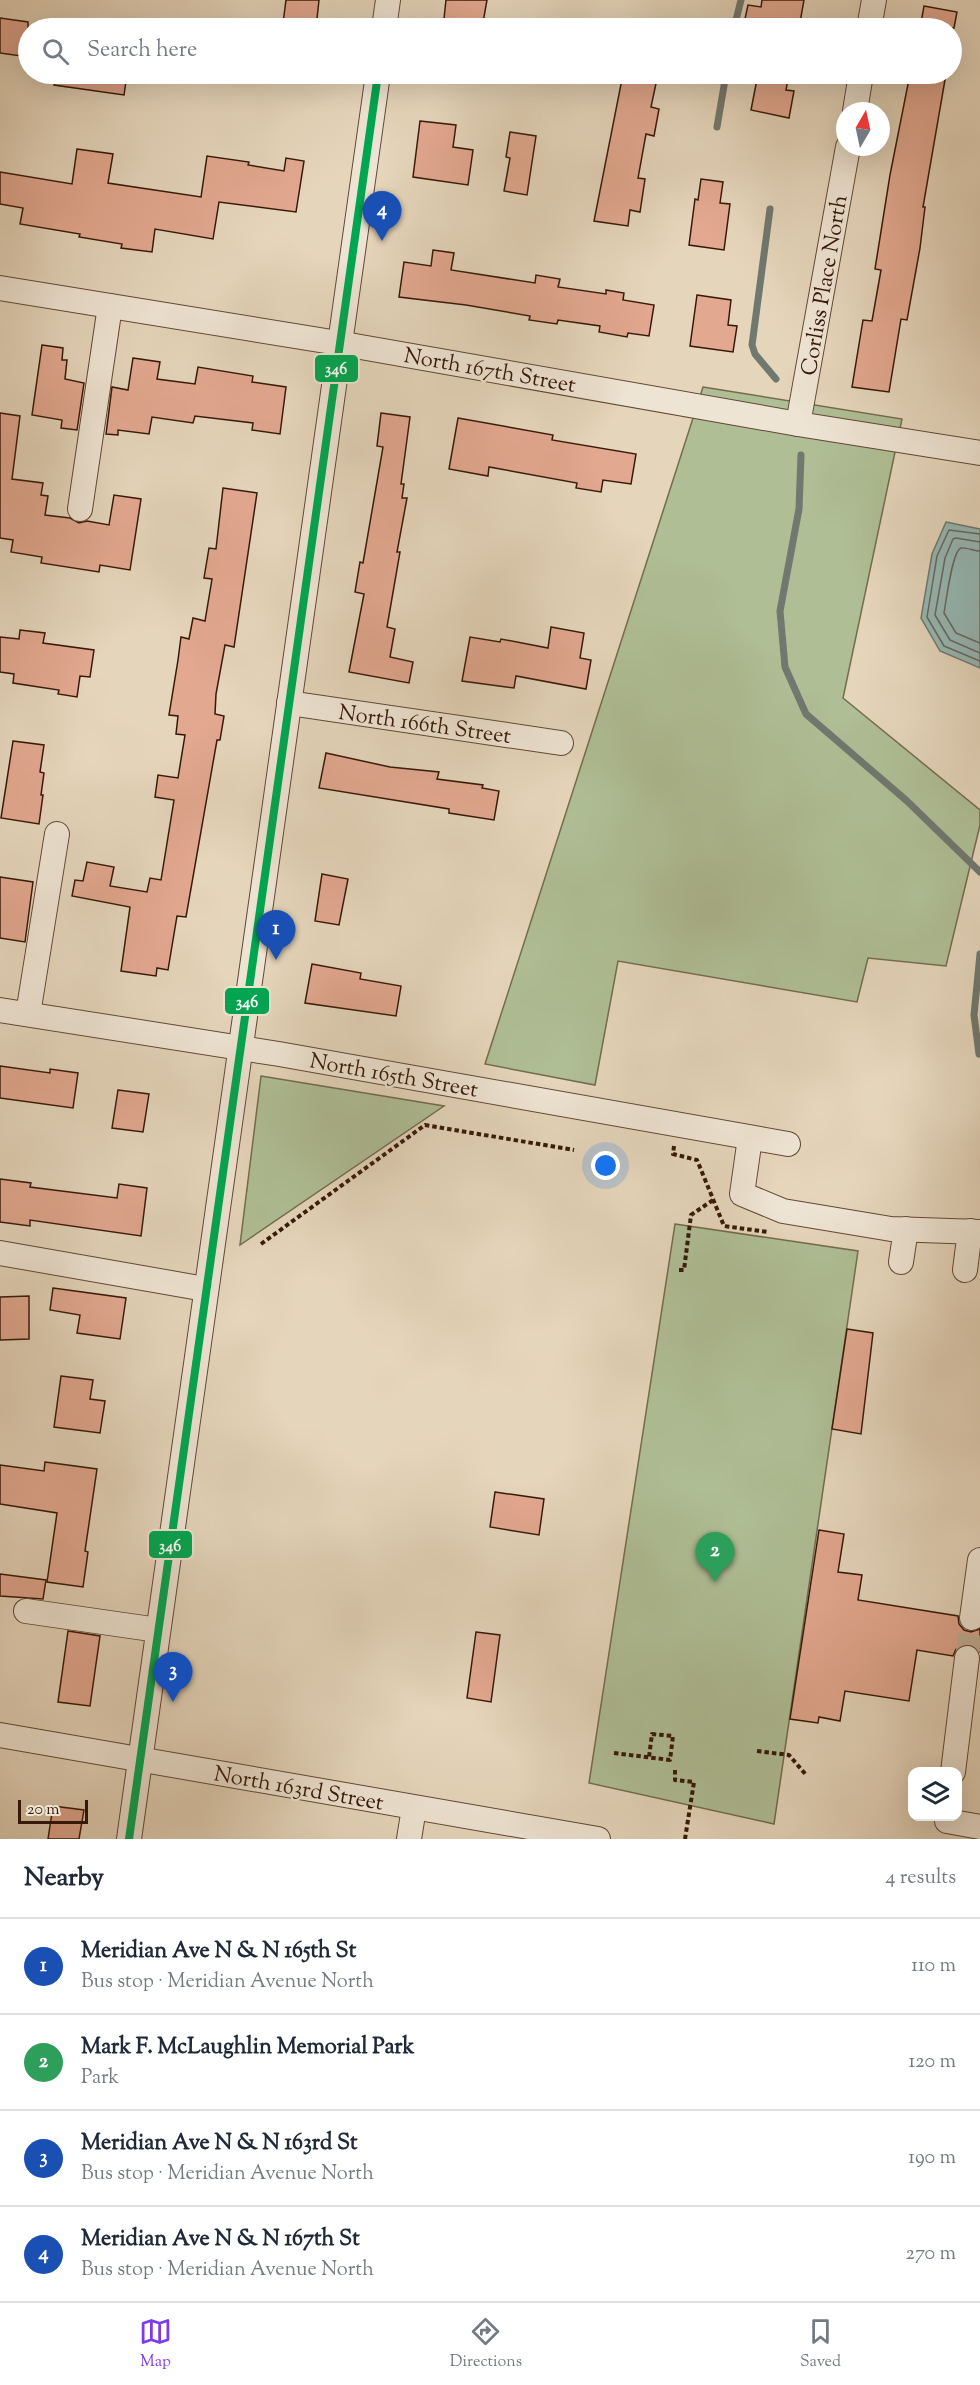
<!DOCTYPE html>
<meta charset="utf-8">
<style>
:root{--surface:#fff;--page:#f2f2f3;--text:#1f2937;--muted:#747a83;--line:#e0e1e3;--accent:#7c3aed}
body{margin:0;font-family:"Sorts Mill Goudy",serif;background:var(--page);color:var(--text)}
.controls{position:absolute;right:18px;bottom:18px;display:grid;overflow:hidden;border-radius:12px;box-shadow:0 6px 24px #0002}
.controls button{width:54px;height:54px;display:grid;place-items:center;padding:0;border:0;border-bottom:2px solid var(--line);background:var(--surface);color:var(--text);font:30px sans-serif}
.compass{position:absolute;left:836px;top:102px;width:54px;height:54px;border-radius:50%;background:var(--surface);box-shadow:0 6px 24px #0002;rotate:9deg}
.scale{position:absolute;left:18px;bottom:15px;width:70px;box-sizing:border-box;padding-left:6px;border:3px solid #371909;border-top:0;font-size:16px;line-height:21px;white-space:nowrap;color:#371909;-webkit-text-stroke:4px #eee4d3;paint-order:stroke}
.you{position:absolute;left:606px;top:1166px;width:21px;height:21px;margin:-15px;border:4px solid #fff;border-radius:50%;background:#1a73e8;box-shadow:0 0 0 9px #1a73e833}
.badge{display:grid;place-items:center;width:39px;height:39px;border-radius:50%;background:var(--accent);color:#fff;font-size:20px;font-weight:700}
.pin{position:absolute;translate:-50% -50px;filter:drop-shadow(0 2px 3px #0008)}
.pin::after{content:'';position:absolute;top:32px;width:21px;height:18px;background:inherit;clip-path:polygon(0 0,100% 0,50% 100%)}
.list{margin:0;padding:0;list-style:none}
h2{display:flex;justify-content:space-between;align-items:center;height:78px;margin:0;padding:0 24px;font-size:26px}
h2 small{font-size:20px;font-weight:400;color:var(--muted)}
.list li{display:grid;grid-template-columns:39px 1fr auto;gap:18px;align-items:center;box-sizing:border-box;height:96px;padding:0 24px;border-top:2px solid var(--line)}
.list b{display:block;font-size:22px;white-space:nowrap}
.list p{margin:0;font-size:20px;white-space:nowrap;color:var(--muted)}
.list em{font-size:20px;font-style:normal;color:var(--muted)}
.icon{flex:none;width:33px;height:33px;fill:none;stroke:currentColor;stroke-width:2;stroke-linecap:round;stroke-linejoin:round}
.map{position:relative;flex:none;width:980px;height:1839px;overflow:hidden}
.search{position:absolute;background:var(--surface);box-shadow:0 6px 24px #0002;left:18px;right:18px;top:18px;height:66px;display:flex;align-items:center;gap:15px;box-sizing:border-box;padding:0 21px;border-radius:33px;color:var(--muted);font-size:22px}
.sheet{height:462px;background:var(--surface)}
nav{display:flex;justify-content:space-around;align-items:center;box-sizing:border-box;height:84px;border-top:2px solid var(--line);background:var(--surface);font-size:16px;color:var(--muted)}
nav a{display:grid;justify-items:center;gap:3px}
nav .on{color:var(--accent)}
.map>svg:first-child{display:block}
.green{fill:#afbe95;stroke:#736c4f;stroke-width:1.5}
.water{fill:#96b8b5;stroke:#707870;stroke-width:1.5}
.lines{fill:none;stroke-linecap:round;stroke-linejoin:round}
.shore{stroke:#66685f;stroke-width:1.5}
.stream{stroke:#707870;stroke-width:7}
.building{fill:#e2a890;stroke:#371909;stroke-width:1.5}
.minor-tunnel{stroke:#c2af97;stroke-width:24;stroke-dasharray:24 12;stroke-linecap:butt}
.minor-casing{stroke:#624836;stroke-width:26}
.path{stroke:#371909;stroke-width:4;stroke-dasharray:4.5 3;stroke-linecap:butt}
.minor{stroke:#eee4d3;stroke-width:24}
.bus-1-casing{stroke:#eee4d3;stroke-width:12}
.bus-1{stroke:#00a651;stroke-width:8}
.labels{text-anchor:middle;stroke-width:4.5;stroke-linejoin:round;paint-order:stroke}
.street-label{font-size:22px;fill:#371909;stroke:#eee4d3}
.line-badge{stroke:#eee4d3;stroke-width:2}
.badge-label{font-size:16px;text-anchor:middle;font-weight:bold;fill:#fff}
</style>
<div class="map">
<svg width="980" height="1839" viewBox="0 0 980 1839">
<rect width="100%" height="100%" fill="#e5d5bb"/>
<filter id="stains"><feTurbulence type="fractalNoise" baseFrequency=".00333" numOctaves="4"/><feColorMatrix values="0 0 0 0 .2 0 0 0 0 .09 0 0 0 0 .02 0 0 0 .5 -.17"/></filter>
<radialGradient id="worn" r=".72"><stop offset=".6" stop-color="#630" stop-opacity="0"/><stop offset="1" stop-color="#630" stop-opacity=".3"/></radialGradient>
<g class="green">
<path d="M703 387 902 419 843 698 980 810V825L946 966 868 958 857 1002 618 961 595 1085 485 1064Z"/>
<path d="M261 1076 444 1106 240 1245Z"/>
<path d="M675 1224 858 1251 774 1824 589 1783Z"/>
</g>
<path class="water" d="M946 522 980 529V668L940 651 921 618 932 554Z"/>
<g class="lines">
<g class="shore">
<path d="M980 534 949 530 937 556 927 617 944 646 980 661"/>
<path d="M980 542 956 538 953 539 945 558 935 615 950 640 980 653"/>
<path d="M980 551C975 551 965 547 961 548 952 551 946 603 944 613L956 633 980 643"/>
</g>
<g class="stream">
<path d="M734 28 741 0"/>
<path d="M717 127 726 74"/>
<path d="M770 209 752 345 755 354 776 379"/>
<path d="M801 455 799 509 780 611 785 667 806 714 907 801 980 872"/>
<path d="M979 1054 974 1015 980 954"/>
</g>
</g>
<g class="building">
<path d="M286 0H319L316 28 283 23Z"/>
<path d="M446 0H487L482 28H443Z"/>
<path d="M762 0H804L799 28H743L748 5 761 7Z"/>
<path d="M924 6 957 12 954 28H920Z"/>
<path d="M0 18 28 22V57L0 53Z"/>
<path d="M55 74H127L124 95 54 85Z"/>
<path d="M623 74H658L651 107 659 109 654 136 646 134 638 178 645 179 640 212 630 210 628 226 594 221Z"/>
<path d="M758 74H789L786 90 794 91 789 118 751 110Z"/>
<path d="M910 74H946L923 207H925L920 248 907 320 901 319 889 392 852 387 863 320 872 321 881 270 875 269 890 175Z"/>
<path d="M420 121 456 125 453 147 473 150 468 185 413 177Z"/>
<path d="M510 132 536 136 527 195 504 191 510 158 506 157Z"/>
<path d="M77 149 113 154 108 183 201 197 207 156 249 162 248 165 284 171 286 158 304 161 296 212 219 202 213 239 155 229 152 252 121 248 122 244 79 237 80 234 20 224 23 208 0 204V172L72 184Z"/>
<path d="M701 179 723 182 720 203 730 204 724 250 689 245 695 199 698 200Z"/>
<path d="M433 250 454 253 451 270 535 283 536 275 560 279 558 287 606 294V290L624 293 623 300 654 305 649 336 628 333 627 337 599 332 600 326 558 320 557 324 529 320 530 316 466 305 399 297 404 262 431 266Z"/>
<path d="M697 295 731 300 728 325 737 326 733 352 690 346Z"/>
<path d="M42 345 63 348 62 360H67L65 379 84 383 77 430 61 428 62 420 32 415Z"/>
<path d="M133 358 160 362 157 379 195 384 198 367 253 376 252 382 286 387 280 434 252 430 253 423 195 416 193 423 152 417 149 434 118 430V435L106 434 112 387 128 390Z"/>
<path d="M0 413 20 416 12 479 43 483 41 495 48 496 45 515 70 518 79 523 87 521 109 525 114 495 141 499 130 570 100 565 99 572 41 563 42 557 11 552 13 540 0 538Z"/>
<path d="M381 413 410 417 401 484H404L402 498H407L397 552H400L387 627 395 629 390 657 413 662 409 683 349 672 364 594 355 592 360 562 363 563 383 447 377 446Z"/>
<path d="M458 418 553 435 552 440 636 454 631 484 603 480 601 492 576 488 577 483 489 467 488 476 449 469Z"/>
<path d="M223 488 257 493 234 647 225 645 216 694 215 714 224 716 220 740H217L186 917 177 916 168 970 157 968 156 976 121 971 130 907 72 896 75 880 83 881 87 862 114 867 110 886 147 892 150 878 161 880 174 800 155 797 158 775 178 778 185 735 176 734 178 716 169 715 178 660 181 637 189 639 193 618 205 621 212 579 204 578 209 548 216 549Z"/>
<path d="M551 627 584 633 580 658 591 660 586 689 516 676 514 688 462 681 470 637 500 642 501 639 548 648Z"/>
<path d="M20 630 45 633 43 643 94 650 90 677 80 676 77 697 58 694 59 690 13 683 14 674 0 672V637L19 639Z"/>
<path d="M13 741 44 745 40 772 44 773 41 795H43L39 824 1 818Z"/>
<path d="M326 753 390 767 439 772 437 779 483 785 482 788 499 791 494 820 449 813V809L319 788Z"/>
<path d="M322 874 348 879 339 925 315 921Z"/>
<path d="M0 877 33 882 25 942 0 938Z"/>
<path d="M312 964 361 973 360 979 401 986 396 1016 305 1003Z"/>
<path d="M0 1066 50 1073V1069L78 1073 73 1108 0 1098Z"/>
<path d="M118 1090 149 1094 143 1132 112 1128Z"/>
<path d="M0 1179 31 1183 30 1187 117 1198 119 1184 147 1188 141 1236 30 1220V1226L0 1222Z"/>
<path d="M53 1288 126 1298 120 1339 77 1333 80 1315 50 1310Z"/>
<path d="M29 1296V1339L0 1340V1297Z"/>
<path d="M847 1329 873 1333 861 1434 832 1429Z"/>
<path d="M61 1376 93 1380 90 1399 105 1401 100 1433 54 1427Z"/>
<path d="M45 1462 97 1469 85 1551 88 1552 83 1587 47 1582 57 1513 0 1504V1465L44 1471Z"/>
<path d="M495 1492 544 1499 539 1535 490 1527Z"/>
<path d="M819 1530 844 1534 838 1572 862 1575 858 1600 958 1616 959 1624 964 1630 971 1632 980 1629V1652L975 1646 968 1644 956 1649 953 1656 917 1650 909 1701 845 1691 840 1721 819 1717 818 1723 790 1719Z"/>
<path d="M0 1574 46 1580 43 1599 0 1596Z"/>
<path d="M68 1631 100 1636 90 1706 58 1702Z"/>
<path d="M476 1632 500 1635 491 1702 467 1698Z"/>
<path d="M53 1806 84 1810 79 1839H48Z"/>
</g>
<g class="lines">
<path class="minor-tunnel" d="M967 1658 972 1618"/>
<defs>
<g id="minor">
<path d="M384 28 388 0"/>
<path d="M869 28 874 0"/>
<path d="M855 111 861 74"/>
<path d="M0 288 338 343 798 424 980 453"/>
<path d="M798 424 848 147"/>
<path d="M80 509 110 306"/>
<path d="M289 703 561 743"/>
<path d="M0 1010 279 1054 788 1144"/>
<path d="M28 1014 57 834"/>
<path d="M750 1138 742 1194 783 1211 891 1229 980 1232"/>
<path d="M0 1253 205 1289"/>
<path d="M901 1262 906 1229"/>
<path d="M965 1270 970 1231"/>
<path d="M26 1611 158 1630"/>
<path d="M972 1618 980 1560"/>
<path d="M0 1735 598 1839"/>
<path d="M953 1772 967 1658"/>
<path d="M948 1816 947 1821 980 1827"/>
<path d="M129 1839 378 74"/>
<path d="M409 1839 414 1808"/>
</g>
</defs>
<use href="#minor" class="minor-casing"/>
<g class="path">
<path d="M674 1146 673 1154 697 1160 724 1226 768 1232"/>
<path d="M261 1244 425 1125 574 1150"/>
<path d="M679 1270H684L691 1215 713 1200"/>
<path d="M757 1751 789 1755 807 1776"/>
<path d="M614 1753 670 1760 673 1736 652 1734 649 1757"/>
<path d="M675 1770V1780L694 1782 685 1839"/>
</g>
<use href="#minor" class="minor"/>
<defs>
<path id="bus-1" d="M129 1839 378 74"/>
</defs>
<use href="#bus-1" class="bus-1-casing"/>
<use href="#bus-1" class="bus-1"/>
</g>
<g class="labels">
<g class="street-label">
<text transform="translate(823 285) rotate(-80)" y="8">Corliss Place North</text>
<text transform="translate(490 369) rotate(10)" y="8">North 167th Street</text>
<text transform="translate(425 723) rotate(8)" y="8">North 166th Street</text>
<text transform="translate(394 1074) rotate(10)" y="8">North 165th Street</text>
<text transform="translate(299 1787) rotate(10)" y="8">North 163rd Street</text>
</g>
</g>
<g class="line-badge">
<rect x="314" y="354" width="45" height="29" rx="6" fill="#00a651"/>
<rect x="224" y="987" width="46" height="28" rx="6" fill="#00a651"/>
<rect x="148" y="1530" width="45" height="29" rx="6" fill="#00a651"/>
</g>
<g class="badge-label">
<text x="336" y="374">346</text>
<text x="247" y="1007">346</text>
<text x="170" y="1551">346</text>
</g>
<rect width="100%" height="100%" filter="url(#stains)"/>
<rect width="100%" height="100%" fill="url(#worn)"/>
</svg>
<div class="controls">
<button><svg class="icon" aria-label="layers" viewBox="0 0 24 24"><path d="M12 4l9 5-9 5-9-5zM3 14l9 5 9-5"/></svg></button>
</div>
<svg class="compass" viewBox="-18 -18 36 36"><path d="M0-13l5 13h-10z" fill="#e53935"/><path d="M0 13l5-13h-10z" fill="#747a83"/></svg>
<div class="scale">20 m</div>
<div class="you"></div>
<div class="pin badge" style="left:276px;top:960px;background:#1a4fb4">1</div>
<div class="pin badge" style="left:715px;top:1582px;background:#2e9e5b">2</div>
<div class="pin badge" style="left:173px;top:1702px;background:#1a4fb4">3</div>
<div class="pin badge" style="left:382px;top:241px;background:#1a4fb4">4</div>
<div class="search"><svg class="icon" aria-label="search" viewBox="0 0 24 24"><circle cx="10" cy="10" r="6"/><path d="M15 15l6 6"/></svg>Search here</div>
</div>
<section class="sheet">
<h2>Nearby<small>4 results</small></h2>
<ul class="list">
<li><span class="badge" style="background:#1a4fb4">1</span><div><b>Meridian Ave N &amp; N 165th St</b><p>Bus stop · Meridian Avenue North</p></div><em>110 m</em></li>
<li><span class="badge" style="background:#2e9e5b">2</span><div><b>Mark F. McLaughlin Memorial Park</b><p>Park</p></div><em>120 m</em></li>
<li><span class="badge" style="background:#1a4fb4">3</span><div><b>Meridian Ave N &amp; N 163rd St</b><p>Bus stop · Meridian Avenue North</p></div><em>190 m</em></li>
<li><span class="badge" style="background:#1a4fb4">4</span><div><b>Meridian Ave N &amp; N 167th St</b><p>Bus stop · Meridian Avenue North</p></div><em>270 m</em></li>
</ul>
</section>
<nav>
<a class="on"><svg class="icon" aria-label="map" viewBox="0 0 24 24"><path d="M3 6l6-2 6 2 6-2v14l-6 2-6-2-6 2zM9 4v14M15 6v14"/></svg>Map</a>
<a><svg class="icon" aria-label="directions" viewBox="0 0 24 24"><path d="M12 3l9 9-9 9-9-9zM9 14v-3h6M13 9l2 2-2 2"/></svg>Directions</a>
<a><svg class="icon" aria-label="saved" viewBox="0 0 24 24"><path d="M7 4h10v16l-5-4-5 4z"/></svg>Saved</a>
</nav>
